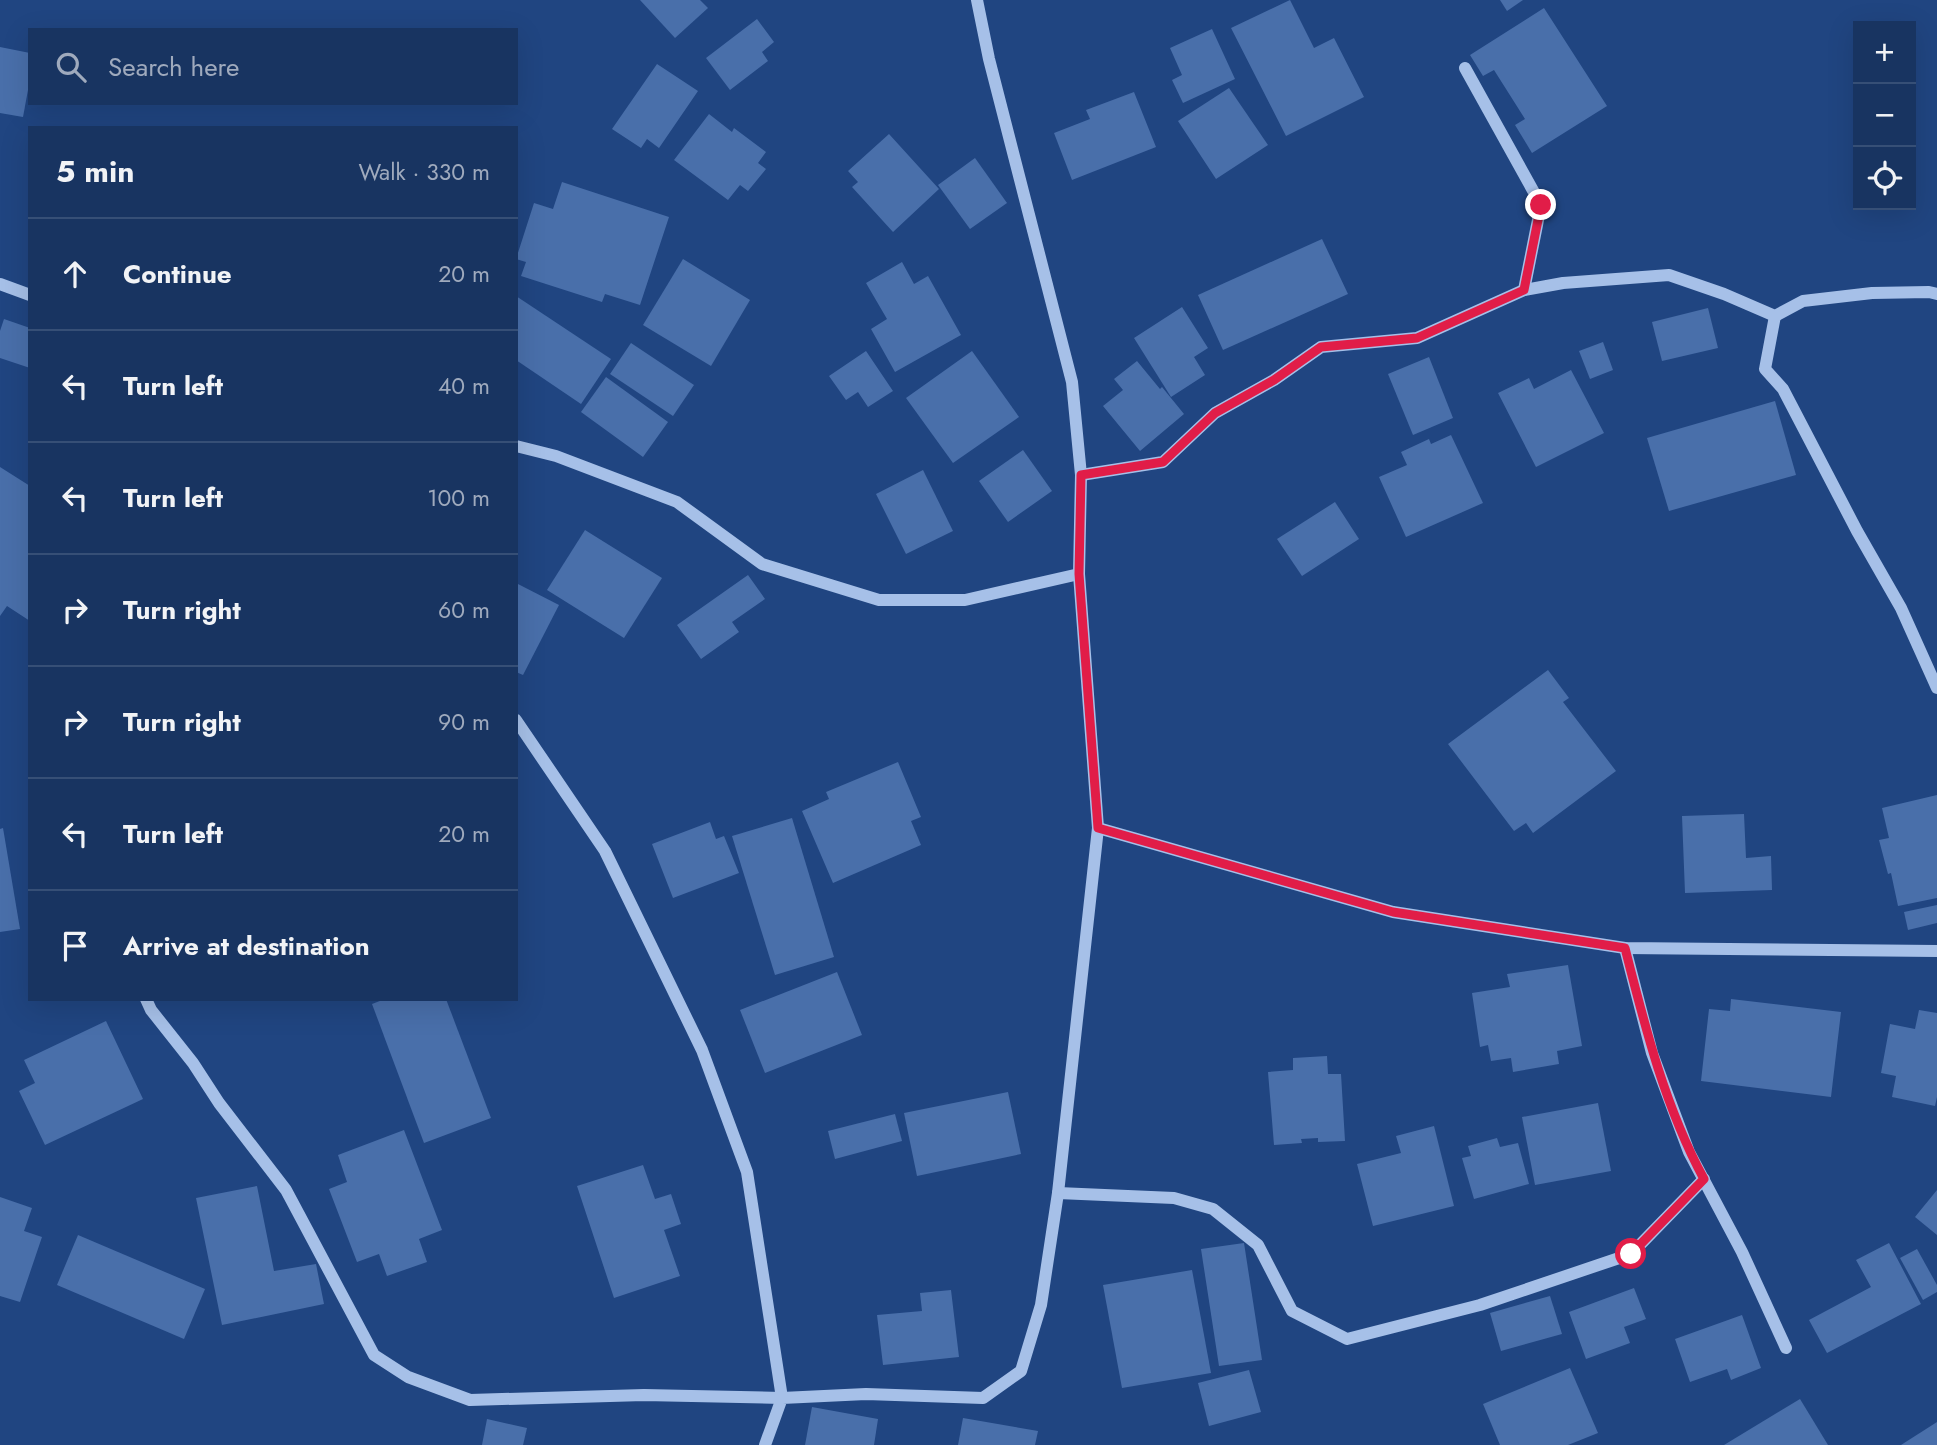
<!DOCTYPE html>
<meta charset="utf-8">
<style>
:root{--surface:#183461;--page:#213c67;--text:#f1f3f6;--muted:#9faabd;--line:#364f76}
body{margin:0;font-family:Jost,sans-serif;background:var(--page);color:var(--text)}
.controls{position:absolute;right:21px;top:21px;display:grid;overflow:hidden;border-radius:0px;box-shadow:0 7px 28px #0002}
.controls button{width:63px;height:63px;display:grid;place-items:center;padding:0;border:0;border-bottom:2px solid var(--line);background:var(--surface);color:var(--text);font:35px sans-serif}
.stop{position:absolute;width:21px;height:21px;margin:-16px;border:5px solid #e11d48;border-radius:50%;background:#fff}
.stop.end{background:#e11d48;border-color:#fff;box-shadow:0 2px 7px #0008}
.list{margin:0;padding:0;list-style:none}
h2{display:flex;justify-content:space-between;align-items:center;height:91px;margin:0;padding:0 28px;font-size:30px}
h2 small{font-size:23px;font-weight:400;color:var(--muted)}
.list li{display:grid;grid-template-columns:46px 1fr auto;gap:21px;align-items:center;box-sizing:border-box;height:112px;padding:0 28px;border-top:2px solid var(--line)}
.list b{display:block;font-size:26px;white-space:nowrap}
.list em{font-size:23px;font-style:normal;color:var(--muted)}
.icon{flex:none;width:38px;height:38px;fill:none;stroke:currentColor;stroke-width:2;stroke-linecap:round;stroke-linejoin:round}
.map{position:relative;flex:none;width:1937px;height:1445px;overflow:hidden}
.search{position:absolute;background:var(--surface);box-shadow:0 7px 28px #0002;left:28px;top:28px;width:490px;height:77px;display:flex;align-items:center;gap:18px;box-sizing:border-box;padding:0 24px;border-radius:0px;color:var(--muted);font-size:26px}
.panel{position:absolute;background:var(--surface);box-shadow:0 7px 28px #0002;left:28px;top:126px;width:490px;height:875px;border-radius:0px}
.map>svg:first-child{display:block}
.building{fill:#496faa}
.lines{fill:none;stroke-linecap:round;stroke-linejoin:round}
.minor{stroke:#a6c0e8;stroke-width:12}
.route{stroke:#e11d48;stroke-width:9}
</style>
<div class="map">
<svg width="1937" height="1445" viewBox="0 0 1937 1445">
<rect width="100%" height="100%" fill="#204581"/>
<g class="building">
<path d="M640 0H700L708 8 675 38Z"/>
<path d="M1290 0 1314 48 1334 38 1364 97 1286 136 1231 28Z"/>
<path d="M1500 0H1523L1507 11Z"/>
<path d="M1544 8 1607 106 1532 153 1515 125 1525 119 1494 70 1483 76 1470 55Z"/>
<path d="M757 19 774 42 762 52 768 61 730 90 706 58Z"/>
<path d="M1212 29 1235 79 1183 103 1172 80 1182 75 1170 48Z"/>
<path d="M0 47 30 53V79L23 117 0 113Z"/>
<path d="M657 64 698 91 659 148 647 139 641 148 612 129Z"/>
<path d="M1229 88 1268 145 1216 179 1178 121Z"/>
<path d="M1134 92 1156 147 1072 180 1054 133 1090 119 1086 110Z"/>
<path d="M709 114 732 132 734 128 766 152 758 163 766 169 748 191 740 185 728 200 674 160Z"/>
<path d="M889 134 939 189 893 232 852 187 858 182 848 171Z"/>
<path d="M975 158 1007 203 970 229 938 185Z"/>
<path d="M562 182 669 217 640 305 605 294 602 302 521 276 526 262 516 259 534 203 553 209Z"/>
<path d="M1322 239 1348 294 1223 350 1198 295Z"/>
<path d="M683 259 750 300 711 366 643 325Z"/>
<path d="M902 262 914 284 928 276 961 335 895 372 871 329 887 319 866 283Z"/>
<path d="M516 296 611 359 581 404 516 360Z"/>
<path d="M1182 307 1208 348 1194 357 1205 375 1171 397 1134 338Z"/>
<path d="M1708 308 1718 348 1662 361 1652 322Z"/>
<path d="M4 319 30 328V368L0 358V331Z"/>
<path d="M1603 342 1613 370 1590 379 1579 351Z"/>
<path d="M631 343 694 385 673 416 610 374Z"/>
<path d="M866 351 893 391 868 407 858 392 846 400 829 376Z"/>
<path d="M972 351 1019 417 953 463 906 398Z"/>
<path d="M1429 357 1453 418 1413 435 1388 374Z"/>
<path d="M1137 361 1160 389 1162 387 1184 414 1140 451 1103 406 1123 390 1114 379Z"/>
<path d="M1571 370 1604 433 1536 467 1498 393 1529 378 1534 389Z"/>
<path d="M606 377 668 422 643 457 581 412Z"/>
<path d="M1775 401 1796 475 1669 511 1647 438Z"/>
<path d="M1451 435 1483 503 1406 537 1379 477 1407 465 1401 452 1429 439 1431 444Z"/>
<path d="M1023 450 1052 491 1008 522 979 481Z"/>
<path d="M0 467 30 486V621L7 606 0 616Z"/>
<path d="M923 470 953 531 906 554 876 494Z"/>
<path d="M1335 502 1359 539 1302 576 1277 539Z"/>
<path d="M585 530 662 578 624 638 547 590Z"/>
<path d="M748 575 765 599 732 622 739 632 701 659 677 625Z"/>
<path d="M516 583 559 605 523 675 516 672Z"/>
<path d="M1548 670 1569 698 1563 702 1616 771 1533 833 1526 823 1514 831 1448 744Z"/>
<path d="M898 762 921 817 911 821 921 845 833 883 802 811 829 799 826 792Z"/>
<path d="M1937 795V898L1898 906 1891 873 1888 874 1879 840 1889 838 1882 808Z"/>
<path d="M1744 814 1746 858 1771 856 1772 890 1685 893 1682 816Z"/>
<path d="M792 818 834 957 775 975 732 836Z"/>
<path d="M710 822 716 839 724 836 739 873 673 898 652 844Z"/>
<path d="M3 828 20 929 0 932V829Z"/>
<path d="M1937 905V923L1908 930 1904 912Z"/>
<path d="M1568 965 1582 1046 1557 1051 1559 1064 1513 1072 1511 1058 1491 1061 1488 1045 1480 1047 1472 993 1510 987 1507 974Z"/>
<path d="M837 972 862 1035 765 1073 740 1010Z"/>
<path d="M385 999H446L491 1118 424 1143 372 1004Z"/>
<path d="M1731 999 1841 1012 1831 1097 1701 1081 1709 1009 1730 1011Z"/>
<path d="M1919 1010 1937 1013V1097L1935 1106 1892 1097 1896 1076 1881 1073 1890 1024 1915 1029Z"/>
<path d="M106 1021 143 1099 45 1145 19 1091 35 1083 24 1060Z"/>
<path d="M1327 1056 1328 1074H1341L1345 1141 1318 1142V1138L1301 1139 1302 1143 1274 1145 1268 1072 1293 1070V1058Z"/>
<path d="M1008 1092 1021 1154 917 1176 904 1113Z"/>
<path d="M1598 1103 1611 1171 1535 1185 1522 1117Z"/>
<path d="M895 1114 902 1141 835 1159 828 1131Z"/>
<path d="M1434 1126 1454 1206 1373 1226 1357 1164 1401 1153 1396 1136Z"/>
<path d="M404 1130 442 1230 419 1239 427 1262 387 1276 379 1254 357 1262 329 1189 347 1182 338 1155Z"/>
<path d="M1497 1138 1500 1147 1518 1143 1529 1184 1474 1199 1462 1158 1471 1156 1468 1146Z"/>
<path d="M643 1165 655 1199 671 1194 681 1224 664 1230 680 1276 614 1298 577 1186Z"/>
<path d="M257 1186 274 1271 316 1264 324 1304 222 1325 196 1198Z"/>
<path d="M1937 1190V1235L1915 1217Z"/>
<path d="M0 1197 32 1208 24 1231 42 1237 20 1302 0 1296Z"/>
<path d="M78 1235 205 1289 184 1339 57 1285Z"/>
<path d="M1244 1243 1262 1360 1219 1366 1201 1249Z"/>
<path d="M1889 1243 1921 1304 1827 1353 1809 1320 1871 1287 1856 1260Z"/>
<path d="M1917 1249 1937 1285V1292L1923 1300 1900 1258Z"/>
<path d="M1192 1270 1211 1373 1122 1388 1103 1285Z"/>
<path d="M1634 1288 1646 1319 1624 1327 1630 1343 1586 1359 1569 1312Z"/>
<path d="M951 1290 959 1357 883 1365 877 1315 922 1311 920 1293Z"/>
<path d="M1550 1296 1562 1334 1501 1351 1490 1313Z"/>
<path d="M1742 1315 1761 1368 1731 1380 1727 1369 1690 1382 1675 1339Z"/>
<path d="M1570 1368 1598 1433 1568 1445H1500L1483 1404Z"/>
<path d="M1249 1370 1261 1412 1209 1426 1198 1383Z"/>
<path d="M1800 1399 1828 1445H1724Z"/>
<path d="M812 1407 878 1419 874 1445H805Z"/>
<path d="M963 1418 1038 1431 1035 1445H958Z"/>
<path d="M487 1419 527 1428 523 1445H482Z"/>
<path d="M1937 1422V1445H1901Z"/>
</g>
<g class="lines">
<g class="minor">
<path d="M1465 68 1541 205 1524 290"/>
<path d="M0 284 30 295"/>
<path d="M1775 316 1765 369 1783 389 1857 531 1901 608 1937 688"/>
<path d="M516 446 556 456 677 502 762 564 879 600H965L1079 574"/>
<path d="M1081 475 1163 462 1215 413 1274 380 1321 347 1417 338 1524 290 1563 283 1669 275 1724 294 1775 316 1803 301 1872 293 1929 292 1937 294"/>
<path d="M1098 828 1393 912 1625 948 1937 951"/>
<path d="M1625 948 1652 1053 1689 1152 1742 1252 1786 1348"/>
<path d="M146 999 151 1010 193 1063 219 1103 286 1190 374 1355 408 1377 470 1400 644 1395 782 1398 747 1172 702 1050 605 851 516 720"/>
<path d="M1058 1193 1174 1198 1213 1209 1258 1245 1292 1311 1347 1339 1480 1305 1631 1254 1704 1179"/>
<path d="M765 1445 782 1398 866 1394 983 1398 1021 1371 1041 1305 1058 1193 1098 828 1079 574 1081 475 1072 382 989 59 977 0"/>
</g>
</g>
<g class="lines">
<path class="route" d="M1541 205 1524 290 1417 338 1321 347 1274 380 1215 413 1163 462 1081 475 1079 574 1098 828 1393 912 1625 948C1645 1027 1665 1107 1704 1179L1631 1254"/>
</g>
</svg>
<div class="controls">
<button>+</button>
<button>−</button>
<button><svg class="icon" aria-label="locate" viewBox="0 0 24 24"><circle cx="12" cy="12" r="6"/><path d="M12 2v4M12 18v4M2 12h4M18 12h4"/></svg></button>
</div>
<div class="stop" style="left:1631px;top:1254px"></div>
<div class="stop end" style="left:1541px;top:205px"></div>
<div class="search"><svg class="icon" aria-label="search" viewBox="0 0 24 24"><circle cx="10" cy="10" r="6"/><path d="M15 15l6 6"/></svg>Search here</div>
<section class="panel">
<h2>5 min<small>Walk · 330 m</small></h2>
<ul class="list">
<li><svg class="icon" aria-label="ahead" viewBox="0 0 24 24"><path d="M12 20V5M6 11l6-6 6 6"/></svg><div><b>Continue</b></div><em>20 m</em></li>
<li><svg class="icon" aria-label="left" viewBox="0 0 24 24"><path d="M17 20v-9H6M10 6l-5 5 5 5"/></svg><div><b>Turn left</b></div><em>40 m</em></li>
<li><svg class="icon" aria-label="left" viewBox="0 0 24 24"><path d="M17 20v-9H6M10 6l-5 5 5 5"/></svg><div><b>Turn left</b></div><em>100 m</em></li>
<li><svg class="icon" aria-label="right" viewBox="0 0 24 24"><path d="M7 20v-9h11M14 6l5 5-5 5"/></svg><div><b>Turn right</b></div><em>60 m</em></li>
<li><svg class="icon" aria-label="right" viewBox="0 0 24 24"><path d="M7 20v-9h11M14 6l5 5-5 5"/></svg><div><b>Turn right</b></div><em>90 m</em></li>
<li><svg class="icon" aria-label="left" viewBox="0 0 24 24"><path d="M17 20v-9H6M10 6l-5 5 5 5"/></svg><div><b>Turn left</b></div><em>20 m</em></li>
<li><svg class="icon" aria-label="arrive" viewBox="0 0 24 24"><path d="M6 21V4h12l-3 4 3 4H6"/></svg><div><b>Arrive at destination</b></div></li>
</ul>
</section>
</div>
